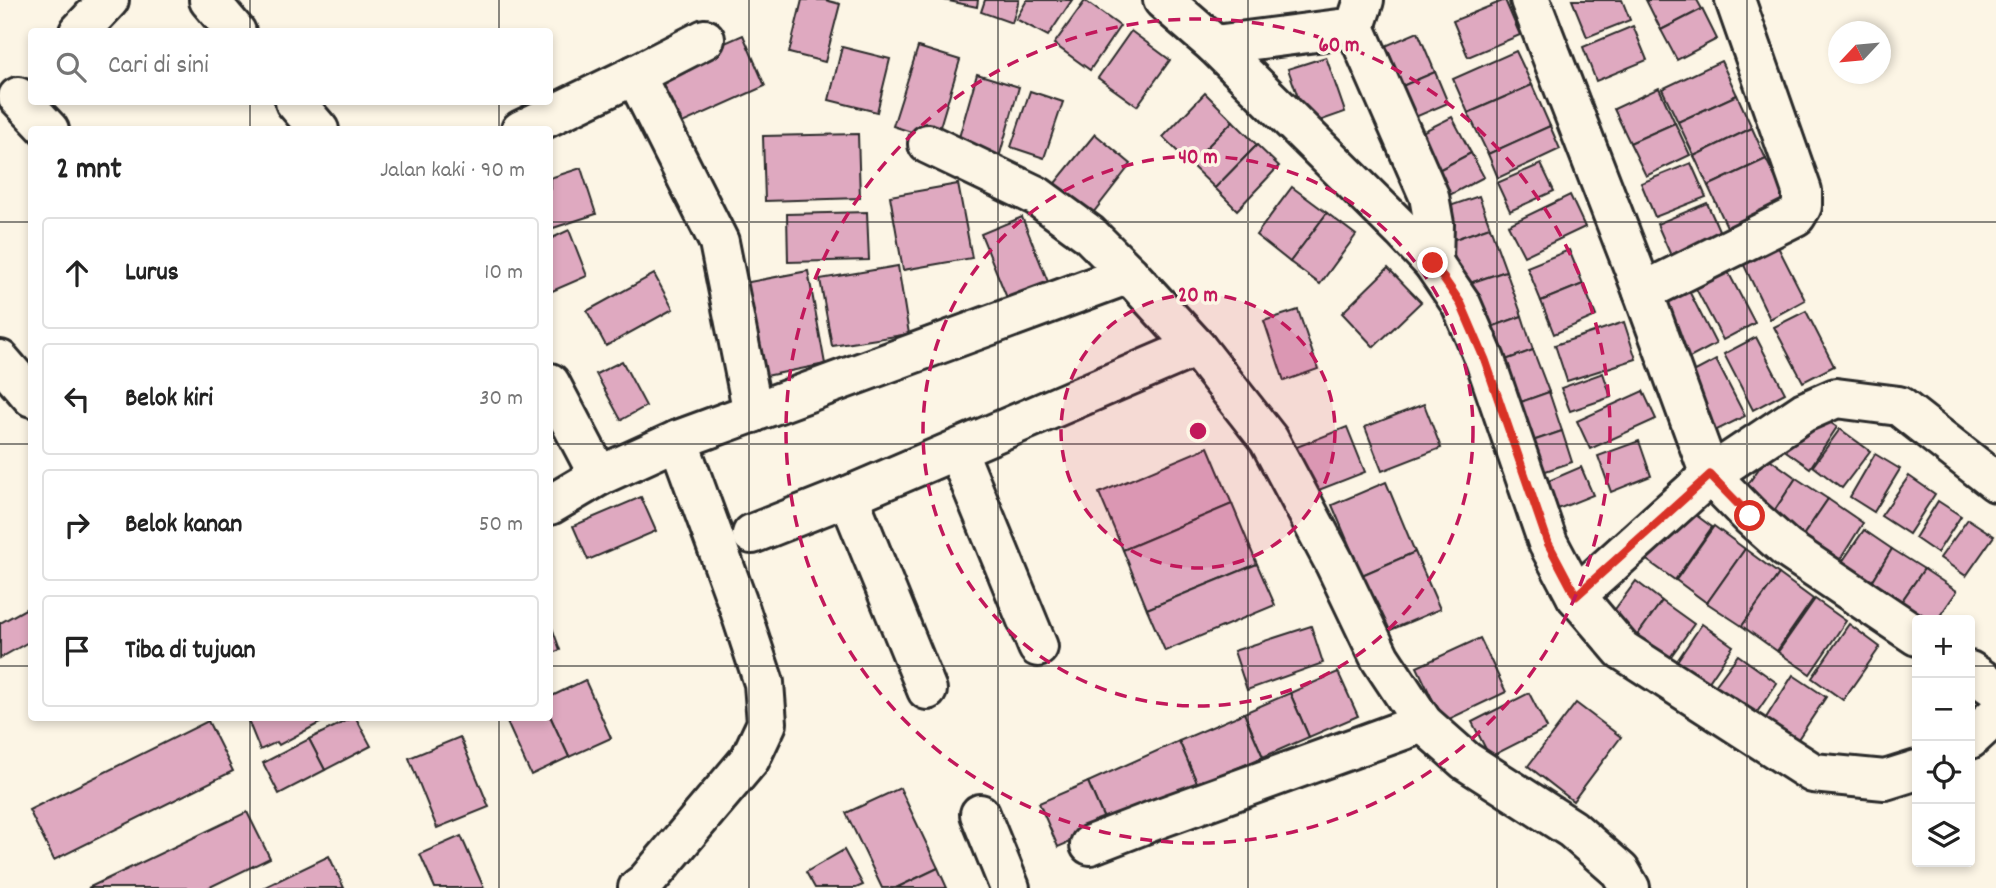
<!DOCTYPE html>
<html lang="id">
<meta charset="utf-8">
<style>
:root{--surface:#fff;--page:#f2f2f2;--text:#222;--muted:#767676;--line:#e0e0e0}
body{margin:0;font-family:Dekko,sans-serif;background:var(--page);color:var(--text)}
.controls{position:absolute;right:21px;bottom:21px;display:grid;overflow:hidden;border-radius:7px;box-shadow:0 4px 10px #0003}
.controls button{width:63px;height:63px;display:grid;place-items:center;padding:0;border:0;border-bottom:2px solid var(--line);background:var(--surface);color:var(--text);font:35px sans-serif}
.compass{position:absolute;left:1828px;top:21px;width:63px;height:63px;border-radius:50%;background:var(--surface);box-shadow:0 4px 10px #0003;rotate:244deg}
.stop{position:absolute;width:21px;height:21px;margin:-16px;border:5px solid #d93025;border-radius:50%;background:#fff}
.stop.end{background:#d93025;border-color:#fff;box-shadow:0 2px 7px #0008}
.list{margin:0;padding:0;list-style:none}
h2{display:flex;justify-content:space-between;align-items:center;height:91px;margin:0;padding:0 28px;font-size:30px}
h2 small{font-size:23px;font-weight:400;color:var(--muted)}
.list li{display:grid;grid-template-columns:46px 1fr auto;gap:21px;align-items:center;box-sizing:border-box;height:112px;margin:0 14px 14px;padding:0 14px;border:2px solid var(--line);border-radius:7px}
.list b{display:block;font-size:26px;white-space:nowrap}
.list em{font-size:23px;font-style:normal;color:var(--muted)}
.icon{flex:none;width:38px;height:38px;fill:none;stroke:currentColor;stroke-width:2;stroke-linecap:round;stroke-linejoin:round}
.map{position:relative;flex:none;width:1996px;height:888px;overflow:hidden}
.search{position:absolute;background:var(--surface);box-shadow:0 4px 10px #0003;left:28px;top:28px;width:525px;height:77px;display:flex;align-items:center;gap:18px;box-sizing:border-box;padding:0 24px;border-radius:7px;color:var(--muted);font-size:26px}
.panel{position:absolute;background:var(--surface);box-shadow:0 4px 10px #0003;left:28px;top:126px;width:525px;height:595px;border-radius:7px}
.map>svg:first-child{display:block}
.building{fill:#dfa9c0;stroke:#2b2b2b;stroke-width:2}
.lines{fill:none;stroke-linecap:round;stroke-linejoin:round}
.minor-casing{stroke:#2b2b2b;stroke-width:44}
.minor{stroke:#fcf5e5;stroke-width:38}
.route{stroke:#d93025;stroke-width:9}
.grid{fill:none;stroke:#2b2b2b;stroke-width:2;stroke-opacity:0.55}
.ring{fill:none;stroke:#c2185b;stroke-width:3.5;stroke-dasharray:12 9}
.centre{fill:#c2185b;stroke:#fcf5e5;stroke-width:3.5}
.ring-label{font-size:21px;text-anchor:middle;font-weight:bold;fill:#c2185b;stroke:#fcf5e5;stroke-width:7;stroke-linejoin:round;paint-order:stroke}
</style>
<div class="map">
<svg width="1996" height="888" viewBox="0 0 1996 888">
<rect width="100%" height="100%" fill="#fcf5e5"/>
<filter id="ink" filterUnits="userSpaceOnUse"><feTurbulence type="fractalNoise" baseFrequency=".0143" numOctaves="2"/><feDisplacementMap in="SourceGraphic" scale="14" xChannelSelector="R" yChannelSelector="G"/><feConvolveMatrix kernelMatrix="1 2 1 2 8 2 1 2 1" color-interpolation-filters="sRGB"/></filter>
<g filter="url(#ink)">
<g class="building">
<path d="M802 0H825L840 4 825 62 789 53Z"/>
<path d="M944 0H978L977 7Z"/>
<path d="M985 0H1019L1012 23 981 12Z"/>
<path d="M1027 0H1072L1048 36 1016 19Z"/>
<path d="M1505 0 1520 35 1468 57 1453 21Z"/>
<path d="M1572 0H1622L1630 20 1587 37Z"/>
<path d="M1646 0H1697L1702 9 1661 30Z"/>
<path d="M1085 1 1120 26 1090 70 1054 44Z"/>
<path d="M1702 9 1717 39 1677 60 1661 30Z"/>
<path d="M1633 26 1647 60 1596 81 1583 47Z"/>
<path d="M1131 31 1170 60 1137 106 1098 78Z"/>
<path d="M1418 32 1435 72 1400 87 1383 47Z"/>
<path d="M743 35 765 86 678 125 656 73Z"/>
<path d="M842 47 890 59 877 112 829 100Z"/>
<path d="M918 47 960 60 936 140 893 126Z"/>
<path d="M1516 51 1532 85 1468 113 1453 79Z"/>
<path d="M1326 57 1345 112 1308 125 1288 69Z"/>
<path d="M1721 61 1737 95 1678 122 1662 89Z"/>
<path d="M1435 72 1448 103 1413 118 1400 87Z"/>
<path d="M977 74 1019 87 998 161 956 148Z"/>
<path d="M1532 85 1550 126 1488 154 1468 113Z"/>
<path d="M1659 88 1675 123 1630 143 1614 109Z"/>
<path d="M1030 91 1063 102 1044 158 1011 147Z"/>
<path d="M1205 93 1233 121 1190 164 1163 137Z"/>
<path d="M1737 95 1752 128 1694 156 1678 122Z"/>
<path d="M1452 117 1471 153 1431 174 1412 137Z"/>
<path d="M1233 121 1257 145 1215 188 1190 164Z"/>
<path d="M1675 123 1690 155 1646 176 1630 143Z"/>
<path d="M1550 126 1560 149 1498 178 1488 154Z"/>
<path d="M1752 128 1766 159 1708 186 1694 156Z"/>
<path d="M858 134 860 198 765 201 763 136Z"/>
<path d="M1095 134 1131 164 1089 218 1051 188Z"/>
<path d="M1257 145 1279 166 1237 210 1215 188Z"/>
<path d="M1471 153 1484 177 1444 198 1431 174Z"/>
<path d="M1766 159 1787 201 1728 229 1708 186Z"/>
<path d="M1691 163 1706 197 1655 217 1641 183Z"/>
<path d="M1541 164 1554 191 1510 211 1497 183Z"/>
<path d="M581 168 596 214 550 229V178Z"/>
<path d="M958 184 972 258 903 270 890 196Z"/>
<path d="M1292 187 1327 213 1290 262 1256 235Z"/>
<path d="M1570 195 1585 227 1524 256 1508 225Z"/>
<path d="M1479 196 1490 227 1449 241 1438 210Z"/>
<path d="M1707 203 1722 237 1672 258 1657 224Z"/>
<path d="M867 212 869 260 788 262 787 214Z"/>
<path d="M1327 213 1356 235 1320 284 1290 262Z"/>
<path d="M1022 217 1048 282 1007 298 981 234Z"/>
<path d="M1490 227 1506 271 1464 285 1449 241Z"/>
<path d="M569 230 587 276 550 292V239Z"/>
<path d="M1775 241 1805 300 1770 319 1741 259Z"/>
<path d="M1569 250 1583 284 1541 301 1527 267Z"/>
<path d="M898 266 909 334 832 346 820 279Z"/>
<path d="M1725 266 1755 323 1723 340 1693 283Z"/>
<path d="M1388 268 1421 302 1374 347 1342 313Z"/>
<path d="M808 271 825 364 761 377 744 283Z"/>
<path d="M1506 271 1522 316 1480 331 1464 285Z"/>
<path d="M654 274 673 309 606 346 587 311Z"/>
<path d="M1583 284 1596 316 1554 334 1541 301Z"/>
<path d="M1688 289 1716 344 1684 361 1655 305Z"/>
<path d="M1298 310 1318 369 1284 381 1264 321Z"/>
<path d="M1806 311 1834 366 1803 382 1774 327Z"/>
<path d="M1522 316 1533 350 1492 365 1480 331Z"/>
<path d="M1624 322 1636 359 1567 381 1555 345Z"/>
<path d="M1756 337 1785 393 1753 410 1724 354Z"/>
<path d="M1533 350 1549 392 1507 407 1492 365Z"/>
<path d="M1716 360 1745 416 1713 432 1684 377Z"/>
<path d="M622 361 646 406 621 420 596 374Z"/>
<path d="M1603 373 1611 397 1570 411 1561 388Z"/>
<path d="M1643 391 1656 419 1590 449 1577 421Z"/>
<path d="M1549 392 1562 431 1521 445 1507 407Z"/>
<path d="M1424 404 1441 448 1382 471 1365 427Z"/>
<path d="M1811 410 1837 427 1810 468 1783 449Z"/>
<path d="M1347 427 1365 472 1306 495 1289 450Z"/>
<path d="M1840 429 1870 451 1842 488 1813 466Z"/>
<path d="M1562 431 1572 462 1531 476 1521 445Z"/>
<path d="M1639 441 1651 476 1611 492 1598 456Z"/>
<path d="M1208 447 1232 504 1123 550 1099 493Z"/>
<path d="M1875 454 1900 469 1874 512 1850 497Z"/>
<path d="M1767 457 1796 478 1769 519 1739 497Z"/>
<path d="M1581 467 1593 495 1558 509 1546 482Z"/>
<path d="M1909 476 1935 494 1909 534 1881 516Z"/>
<path d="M1796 478 1828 499 1800 540 1769 519Z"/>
<path d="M1386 482 1415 552 1362 575 1332 505Z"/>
<path d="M641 497 656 531 588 560 573 526Z"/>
<path d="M1828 499 1863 523 1836 566 1800 540Z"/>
<path d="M1938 501 1961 516 1937 553 1915 538Z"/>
<path d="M1232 504 1257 564 1147 609 1123 550Z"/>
<path d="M1681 504 1712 527 1675 580 1644 558Z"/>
<path d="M1968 519 1994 536 1966 576 1940 558Z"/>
<path d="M1714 526 1745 549 1707 603 1676 580Z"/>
<path d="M1864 530 1892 549 1870 585 1840 565Z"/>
<path d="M1745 549 1779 574 1742 626 1707 603Z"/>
<path d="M1892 549 1924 569 1899 605 1870 585Z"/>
<path d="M1415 552 1440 609 1386 632 1362 575Z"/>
<path d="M1257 564 1275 605 1165 651 1147 609Z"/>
<path d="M1924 569 1957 591 1937 620H1922L1899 605Z"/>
<path d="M1779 574 1813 599 1777 651 1742 626Z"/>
<path d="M1636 581 1662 601 1634 640 1607 620Z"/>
<path d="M1815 599 1846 621 1810 674 1778 652Z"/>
<path d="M1662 601 1694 624 1666 663 1634 640Z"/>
<path d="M29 607 32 610V640L0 658V623Z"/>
<path d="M550 622 560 650 550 654Z"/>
<path d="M1702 624 1733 646 1704 689 1673 667Z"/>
<path d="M1849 624 1880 647 1843 700 1812 678Z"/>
<path d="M1311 626 1323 663 1247 690 1234 651Z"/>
<path d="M1480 638 1506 692 1443 722 1417 667Z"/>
<path d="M1738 655 1777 683 1755 715 1715 686Z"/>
<path d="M1338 672 1358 716 1309 737 1290 693Z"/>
<path d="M1793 675 1826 697 1796 742 1764 721Z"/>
<path d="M585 680 611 738 569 757 550 716V697Z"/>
<path d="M1290 693 1309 737 1263 757 1244 713Z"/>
<path d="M1529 693 1547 728 1490 757 1472 722Z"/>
<path d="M1576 703 1621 737 1573 801 1528 766Z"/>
<path d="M1244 713 1263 757 1198 785 1179 741Z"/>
<path d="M550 716 569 757 531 775 505 718Z"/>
<path d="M247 718H329L279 745 277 742 260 750Z"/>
<path d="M352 718H356L371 746 325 770 309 739Z"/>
<path d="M208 721 233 771 54 860 29 810Z"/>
<path d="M460 737 489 807 437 828 409 758Z"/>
<path d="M309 739 325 770 279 794 263 763Z"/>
<path d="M1179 741 1198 785 1107 826 1088 782Z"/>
<path d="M1088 782 1107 826 1058 847 1039 803Z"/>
<path d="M900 788 938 868 896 888H882L846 813Z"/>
<path d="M247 812 270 858 208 888H88Z"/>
<path d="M461 836 484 888H435L420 854Z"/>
<path d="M844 850 863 885 856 888H815L806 872Z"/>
<path d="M329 856 344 888H263Z"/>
<path d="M938 868 947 888H896Z"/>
</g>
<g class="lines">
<defs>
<g id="minor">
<path d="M209 0 236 32"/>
<path d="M1163 0 1215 45 1403 231 1433 263 1461 304 1485 360 1548 543 1576 596 1622 650 1813 773 1885 780 1917 770"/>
<path d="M1530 0 1643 292 1710 475 1750 516 1786 548 1917 636"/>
<path d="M1355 27 1429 196 1434 224 1433 263"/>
<path d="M79 32 109 0"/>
<path d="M1215 45 1355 27 1364 0"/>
<path d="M635 75 719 242 753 413"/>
<path d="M18 97 49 130"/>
<path d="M295 102 319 130"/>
<path d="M521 130 635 75 705 39"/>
<path d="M928 144 1037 196 1089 234 1129 274 1196 347 1269 440 1335 564 1380 658 1423 723 1466 761 1572 829 1620 871 1630 888"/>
<path d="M1643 292 1796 216 1802 206V191L1735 0"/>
<path d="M0 360 32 397"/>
<path d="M550 383 599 476 678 440"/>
<path d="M957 450 1038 647"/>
<path d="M848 496 927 690"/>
<path d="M550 505 599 476"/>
<path d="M752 534 848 496 1196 347"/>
<path d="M1576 596 1710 475 1804 412 1836 398 1899 406 1996 482"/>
<path d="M1970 671 1996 689"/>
<path d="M1970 739 1996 715"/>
<path d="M980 814 1010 888"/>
<path d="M1090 845 1160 818 1423 723"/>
<path d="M638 888 646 882 750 759 767 723 764 683 738 604 678 440 1129 274"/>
</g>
</defs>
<use href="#minor" class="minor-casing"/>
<use href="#minor" class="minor"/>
</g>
</g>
<g class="lines" filter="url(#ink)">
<path class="route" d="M1433 263 1461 304 1485 360 1548 543 1576 596 1710 475 1750 516"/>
</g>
<path class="grid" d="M250 0V32M499 0V32M749 0V888M998 0V888M1248 0V888M1497 0V888M1747 0V888M250 102V130M499 102V130M0 222H32M550 222H1996M0 444H32M550 444H1996M0 666H32M550 666H1917M1970 666H1996M250 718V888M499 718V888"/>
<circle cx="1198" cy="431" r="137" fill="#c2185b" fill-opacity=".12"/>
<g class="ring">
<circle cx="1198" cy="431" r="137"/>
<circle cx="1198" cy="431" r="275"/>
<circle cx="1198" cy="431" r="412"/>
</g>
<circle cx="1198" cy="431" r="10" class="centre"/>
<g class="ring-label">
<text x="1339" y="51">60 m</text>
<text x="1198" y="163">40 m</text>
<text x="1198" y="301">20 m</text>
</g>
</svg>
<div class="controls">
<button>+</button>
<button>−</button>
<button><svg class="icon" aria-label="locate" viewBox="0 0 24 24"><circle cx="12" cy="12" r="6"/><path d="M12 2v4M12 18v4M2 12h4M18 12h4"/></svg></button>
<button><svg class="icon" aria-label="layers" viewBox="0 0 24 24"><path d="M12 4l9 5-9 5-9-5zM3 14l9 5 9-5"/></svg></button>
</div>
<svg class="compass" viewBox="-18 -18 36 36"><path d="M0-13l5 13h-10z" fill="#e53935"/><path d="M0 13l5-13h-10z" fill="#767676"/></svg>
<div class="stop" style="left:1750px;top:516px"></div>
<div class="stop end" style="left:1433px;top:263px"></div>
<div class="search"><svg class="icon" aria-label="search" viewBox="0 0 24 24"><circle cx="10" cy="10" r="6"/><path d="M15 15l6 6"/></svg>Cari di sini</div>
<section class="panel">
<h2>2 mnt<small>Jalan kaki · 90 m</small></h2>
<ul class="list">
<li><svg class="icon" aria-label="ahead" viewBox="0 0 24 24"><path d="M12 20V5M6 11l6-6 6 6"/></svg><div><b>Lurus</b></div><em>10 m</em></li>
<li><svg class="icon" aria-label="left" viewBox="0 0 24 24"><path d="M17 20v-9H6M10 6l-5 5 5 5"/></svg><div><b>Belok kiri</b></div><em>30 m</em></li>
<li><svg class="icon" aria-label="right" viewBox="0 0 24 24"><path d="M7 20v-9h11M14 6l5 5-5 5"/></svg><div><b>Belok kanan</b></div><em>50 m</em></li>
<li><svg class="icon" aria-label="arrive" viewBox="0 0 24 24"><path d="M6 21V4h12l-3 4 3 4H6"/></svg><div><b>Tiba di tujuan</b></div></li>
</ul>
</section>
</div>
